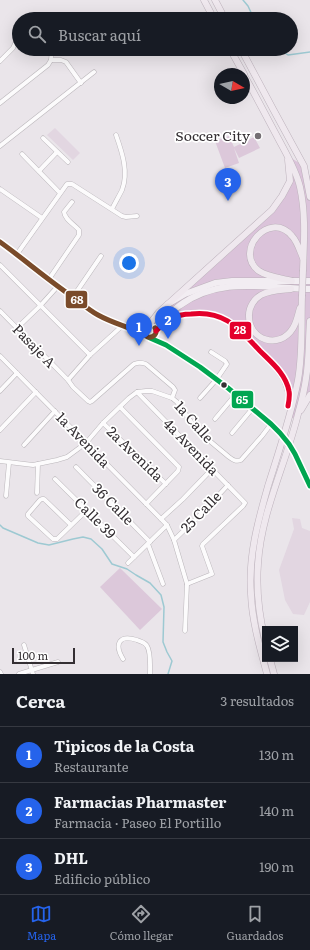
<!DOCTYPE html>
<html lang="es">
<meta charset="utf-8">
<style>
:root{--surface:#171b24;--page:#242831;--text:#f1f3f6;--muted:#9ea1a6;--line:#363941;--accent:#2563eb}
body{margin:0;font-family:Literata,serif;background:var(--page);color:var(--text)}
.controls{position:absolute;right:12px;bottom:12px;display:grid;overflow:hidden;border-radius:0px;box-shadow:0 4px 16px #0002}
.controls button{width:36px;height:36px;display:grid;place-items:center;padding:0;border:0;border-bottom:1px solid var(--line);background:var(--surface);color:var(--text);font:20px sans-serif}
.compass{position:absolute;left:214px;top:68px;width:36px;height:36px;border-radius:50%;background:var(--surface);box-shadow:0 4px 16px #0002;rotate:99deg}
.scale{position:absolute;left:12px;bottom:10px;width:63px;box-sizing:border-box;padding-left:4px;border:2px solid #342f33;border-top:0;font-size:11px;line-height:14px;white-space:nowrap;color:#342f33;-webkit-text-stroke:3px #fff;paint-order:stroke}
.you{position:absolute;left:129px;top:263px;width:14px;height:14px;margin:-10px;border:3px solid #fff;border-radius:50%;background:#1a73e8;box-shadow:0 0 0 6px #1a73e833}
.badge{display:grid;place-items:center;width:26px;height:26px;border-radius:50%;background:var(--accent);color:#fff;font-size:13px;font-weight:700}
.pin{position:absolute;translate:-50% -33px;filter:drop-shadow(0 1px 2px #0008)}
.pin::after{content:'';position:absolute;top:21px;width:14px;height:12px;background:inherit;clip-path:polygon(0 0,100% 0,50% 100%)}
.list{margin:0;padding:0;list-style:none}
h2{display:flex;justify-content:space-between;align-items:center;height:52px;margin:0;padding:0 16px;font-size:17px}
h2 small{font-size:13px;font-weight:400;color:var(--muted)}
.list li{display:grid;grid-template-columns:26px 1fr auto;gap:12px;align-items:center;box-sizing:border-box;height:56px;padding:0 16px;border-top:1px solid var(--line)}
.list b{display:block;font-size:15px;white-space:nowrap}
.list p{margin:0;font-size:13px;white-space:nowrap;color:var(--muted)}
.list em{font-size:13px;font-style:normal;color:var(--muted)}
.icon{flex:none;width:22px;height:22px;fill:none;stroke:currentColor;stroke-width:2;stroke-linecap:round;stroke-linejoin:round}
.map{position:relative;flex:none;width:310px;height:674px;overflow:hidden}
.search{position:absolute;background:var(--surface);box-shadow:0 4px 16px #0002;left:12px;right:12px;top:12px;height:44px;display:flex;align-items:center;gap:10px;box-sizing:border-box;padding:0 14px;border-radius:22px;color:var(--muted);font-size:15px}
.sheet{height:220px;background:var(--surface)}
nav{display:flex;justify-content:space-around;align-items:center;box-sizing:border-box;height:56px;border-top:1px solid var(--line);background:var(--surface);font-size:11px;color:var(--muted)}
nav a{display:grid;justify-items:center;gap:2px}
nav .on{color:var(--accent)}
.map>svg:first-child{display:block}
.built{fill:#e2d6e1}
.green{fill:#dcc8da}
.forest{fill:#dbc3da}
.lines{fill:none;stroke-linecap:round;stroke-linejoin:round}
.stream{stroke:#9dc9d2;stroke-width:1.5}
.minor-casing{stroke:#bbb7bb;stroke-width:5}
.secondary-casing{stroke:#bbb7bb;stroke-width:6}
.primary-casing{stroke:#bdb2bc;stroke-width:7}
.trunk-casing{stroke:#bdb2bc;stroke-width:7}
.minor{stroke:#fcfbfc;stroke-width:4}
.secondary{stroke:#fcfbfc;stroke-width:5.5}
.primary{stroke:#f2edf2;stroke-width:6}
.trunk{stroke:#efe8ee;stroke-width:6}
.secondary-bridge-casing{stroke:#bbb7bb;stroke-width:6;stroke-linecap:butt}
.trunk-bridge-casing{stroke:#bdb2bc;stroke-width:7;stroke-linecap:butt}
.secondary-bridge{stroke:#fcfbfc;stroke-width:5.5}
.trunk-bridge{stroke:#efe8ee;stroke-width:6}
.bus-1-casing{stroke:#fff;stroke-width:8}
.bus-2-casing{stroke:#fff;stroke-width:8}
.bus-3-casing{stroke:#fff;stroke-width:8}
.bus-1{stroke:#00a651;stroke-width:5}
.bus-2{stroke:#7a4b2a;stroke-width:5}
.bus-3{stroke:#e4002b;stroke-width:5}
.poi-dot{fill:#746f73;stroke:#fff;stroke-width:1.5}
.bus-dot{fill:#342f33;stroke:#fff;stroke-width:1.5}
.labels{text-anchor:middle;stroke-width:3.5;stroke-linejoin:round;paint-order:stroke}
.poi-label{font-size:14px;fill:#342f33;stroke:#fff;text-anchor:end}
.street-label{font-size:14px;fill:#342f33;stroke:#fff}
.line-badge{stroke:#fff;stroke-width:1.5}
.badge-label{font-size:11px;text-anchor:middle;font-weight:bold;fill:#fff}
</style>
<div class="map">
<svg width="310" height="674" viewBox="0 0 310 674">
<rect width="100%" height="100%" fill="#eae5ea"/>
<g class="built">
<path d="M55 128 80 153 73 160 47 135Z"/>
<path d="M292 518 300 519 302 528 310 531V602L304 615 293 614 285 600 279 570 294 529Z"/>
</g>
<g class="green">
<path d="M229 136 234 147 254 137 260 148 239 158 234 148 239 163 225 168 215 141Z"/>
<path d="M120 568 162 609 140 630 100 587Z"/>
</g>
<path class="forest" d="M288 156 304 166 310 177V395L298 415 287 421 289 396 276 368 222 318 185 314 156 330 152 325 159 312 272 210 290 181Z"/>
<g class="lines">
<g class="stream">
<path d="M243 0 248 6 254 19"/>
<path d="M279 49 288 55 310 52"/>
<path d="M0 525 3 528 38 543 49 545 73 539 83 537 91 539 102 549 112 564 127 569 136 575 150 583 161 595 164 607 163 642 167 652 172 661 168 674"/>
</g>
<defs>
<g id="minor">
<path d="M51 60H61L66 62 81 83"/>
<path d="M0 61 13 48 19 35"/>
<path d="M0 103 48 65 51 60 52 49"/>
<path d="M43 138 68 162"/>
<path d="M0 146 94 72"/>
<path d="M22 154 60 193"/>
<path d="M39 171 57 152"/>
<path d="M0 189 42 218"/>
<path d="M112 209C115 203 119 196 122 190 129 172 122 152 116 135"/>
<path d="M17 254 67 184H72L122 216 126 217 137 216"/>
<path d="M0 265 90 355"/>
<path d="M49 279 79 235V230C74 224 65 220 64 212L72 202"/>
<path d="M73 297 101 256"/>
<path d="M0 311 68 380 73 387 88 401 90 402 92 401 134 364C138 362 141 362 146 364L173 387 175 390 172 398"/>
<path d="M17 328 40 306 58 286"/>
<path d="M0 356 167 525 174 540 187 584 185 631"/>
<path d="M68 380 90 355 122 326"/>
<path d="M0 391 17 373"/>
<path d="M137 392 245 503 243 506 203 544 202 546 212 574 187 584"/>
<path d="M200 398 216 380 227 364 225 361 211 352"/>
<path d="M120 407 179 467 178 471 146 504"/>
<path d="M215 419 236 394"/>
<path d="M103 423 166 484"/>
<path d="M0 430 36 392"/>
<path d="M232 433 252 409"/>
<path d="M24 445 55 411"/>
<path d="M0 461 33 465 57 460 67 457 86 443 103 423 129 398 137 392 146 391H152L172 398 177 402 192 423 199 432 229 457C233 460 236 462 241 460L262 436 271 424"/>
<path d="M76 467 150 542"/>
<path d="M55 479 134 557"/>
<path d="M37 493 38 464"/>
<path d="M6 496 9 463"/>
<path d="M161 519 183 499 212 469"/>
<path d="M71 525 44 499H42L40 500 28 514V516L53 539H57L87 510"/>
<path d="M174 540 201 514 228 485"/>
<path d="M148 544 163 584"/>
<path d="M128 563 167 525"/>
<path d="M24 645 33 674"/>
<path d="M123 659C114 644 119 634 137 640 141 642 145 642 147 646 151 652 150 667 150 674"/>
<path d="M0 672 1 674"/>
<path d="M19 674 58 662"/>
</g>
<g id="secondary">
<path d="M0 242C11 250 22 257 32 266 53 282 74 299 96 314 108 321 122 325 135 331 139 333 148 339 152 337 157 335 156 331 154 327L150 325 146 326 143 331 145 335"/>
<path d="M150 338 166 345 200 367 228 388 271 424 280 433"/>
<path d="M296 456 310 486"/>
</g>
<g id="primary">
<path d="M149 325 159 312 168 304 185 294 215 283 232 281H310"/>
<path d="M156 330C162 319 170 313 179 306 220 276 264 288 310 289"/>
</g>
<g id="trunk">
<path d="M204 0 214 19"/>
<path d="M215 0 225 19"/>
<path d="M230 49 244 74"/>
<path d="M241 49 273 109 304 166 310 197"/>
<path d="M244 75C256 96 267 118 279 140 287 155 296 170 300 187 306 214 304 242 303 270"/>
<path d="M292 281C281 278 268 277 259 271 233 252 269 209 292 236 297 241 300 251 303 258"/>
<path d="M291 289C282 290 270 290 261 295 254 299 249 307 249 315 248 341 280 350 293 328 297 322 298 314 300 308"/>
<path d="M168 304 272 210 282 196 290 181 288 160"/>
<path d="M156 331C160 327 165 322 170 319 187 310 215 311 231 323 242 331 251 341 260 351 271 362 285 374 288 390 290 395 289 400 289 405"/>
<path d="M301 410 310 395"/>
<path d="M265 640C259 615 256 590 258 564 261 512 286 464 298 414 303 397 307 378 308 360 309 347 309 334 310 321"/>
<path d="M270 659 274 674"/>
<path d="M267 674C260 648 252 621 251 594 248 557 258 521 268 486 279 451 291 416 298 380 303 352 301 324 302 296"/>
</g>
</defs>
<use href="#minor" class="minor-casing"/>
<use href="#secondary" class="secondary-casing"/>
<use href="#primary" class="primary-casing"/>
<use href="#trunk" class="trunk-casing"/>
<use href="#minor" class="minor"/>
<use href="#secondary" class="secondary"/>
<use href="#primary" class="primary"/>
<use href="#trunk" class="trunk"/>
<defs>
<path id="secondary-bridge" d="M280 433 289 444 296 456"/>
<path id="trunk-bridge" d="M302 296 303 270"/>
</defs>
<use href="#secondary-bridge" class="secondary-bridge-casing"/>
<use href="#trunk-bridge" class="trunk-bridge-casing"/>
<use href="#secondary-bridge" class="secondary-bridge"/>
<use href="#trunk-bridge" class="trunk-bridge"/>
<defs>
<path id="bus-1" d="M150 338 166 345 200 367 228 388 271 424 280 433 289 444 295 454 310 486"/>
<path id="bus-2" d="M0 242C25 260 48 280 73 297 81 303 89 310 98 315 114 324 133 328 148 337 154 338 158 333 155 328"/>
<path id="bus-3" d="M156 331C160 327 165 322 170 319 176 316 184 314 191 314 225 310 239 329 260 351 271 362 286 374 289 391 290 396 289 401 288 406"/>
</defs>
<use href="#bus-1" class="bus-1-casing"/>
<use href="#bus-2" class="bus-2-casing"/>
<use href="#bus-3" class="bus-3-casing"/>
<use href="#bus-1" class="bus-1"/>
<use href="#bus-2" class="bus-2"/>
<use href="#bus-3" class="bus-3"/>
</g>
<circle class="poi-dot" cx="258" cy="136" r="4"/>
<circle class="bus-dot" cx="224" cy="385" r="3.5"/>
<g class="labels">
<g class="poi-label">
<text x="250" y="141">Soccer City</text>
</g>
<g class="street-label">
<text transform="translate(34 346) rotate(46)" y="5">Pasaje A</text>
<text transform="translate(194 422) rotate(48)" y="5">1a Calle</text>
<text transform="translate(83 440) rotate(46)" y="5">1a Avenida</text>
<text transform="translate(191 447) rotate(46)" y="5">4a Avenida</text>
<text transform="translate(135 454) rotate(44)" y="5">2a Avenida</text>
<text transform="translate(113 504) rotate(45)" y="5">36 Calle</text>
<text transform="translate(201 512) rotate(-46)" y="5">25 Calle</text>
<text transform="translate(95 518) rotate(45)" y="5">Calle 39</text>
</g>
</g>
<g class="line-badge">
<rect x="65" y="290" width="23" height="19" rx="4" fill="#7a4b2a"/>
<rect x="229" y="321" width="23" height="19" rx="4" fill="#e4002b"/>
<rect x="231" y="390" width="23" height="19" rx="4" fill="#00a651"/>
</g>
<g class="badge-label">
<text x="77" y="304">68</text>
<text x="240" y="334">28</text>
<text x="242" y="404">65</text>
</g>
</svg>
<div class="controls">
<button><svg class="icon" aria-label="layers" viewBox="0 0 24 24"><path d="M12 4l9 5-9 5-9-5zM3 14l9 5 9-5"/></svg></button>
</div>
<svg class="compass" viewBox="-18 -18 36 36"><path d="M0-13l5 13h-10z" fill="#e53935"/><path d="M0 13l5-13h-10z" fill="#9ea1a6"/></svg>
<div class="scale">100 m</div>
<div class="you"></div>
<div class="pin badge" style="left:139px;top:346px">1</div>
<div class="pin badge" style="left:168px;top:339px">2</div>
<div class="pin badge" style="left:228px;top:201px">3</div>
<div class="search"><svg class="icon" aria-label="search" viewBox="0 0 24 24"><circle cx="10" cy="10" r="6"/><path d="M15 15l6 6"/></svg>Buscar aquí</div>
</div>
<section class="sheet">
<h2>Cerca<small>3 resultados</small></h2>
<ul class="list">
<li><span class="badge">1</span><div><b>Tipicos de la Costa</b><p>Restaurante</p></div><em>130 m</em></li>
<li><span class="badge">2</span><div><b>Farmacias Pharmaster</b><p>Farmacia · Paseo El Portillo</p></div><em>140 m</em></li>
<li><span class="badge">3</span><div><b>DHL</b><p>Edificio público</p></div><em>190 m</em></li>
</ul>
</section>
<nav>
<a class="on"><svg class="icon" aria-label="map" viewBox="0 0 24 24"><path d="M3 6l6-2 6 2 6-2v14l-6 2-6-2-6 2zM9 4v14M15 6v14"/></svg>Mapa</a>
<a><svg class="icon" aria-label="directions" viewBox="0 0 24 24"><path d="M12 3l9 9-9 9-9-9zM9 14v-3h6M13 9l2 2-2 2"/></svg>Cómo llegar</a>
<a><svg class="icon" aria-label="saved" viewBox="0 0 24 24"><path d="M7 4h10v16l-5-4-5 4z"/></svg>Guardados</a>
</nav>
